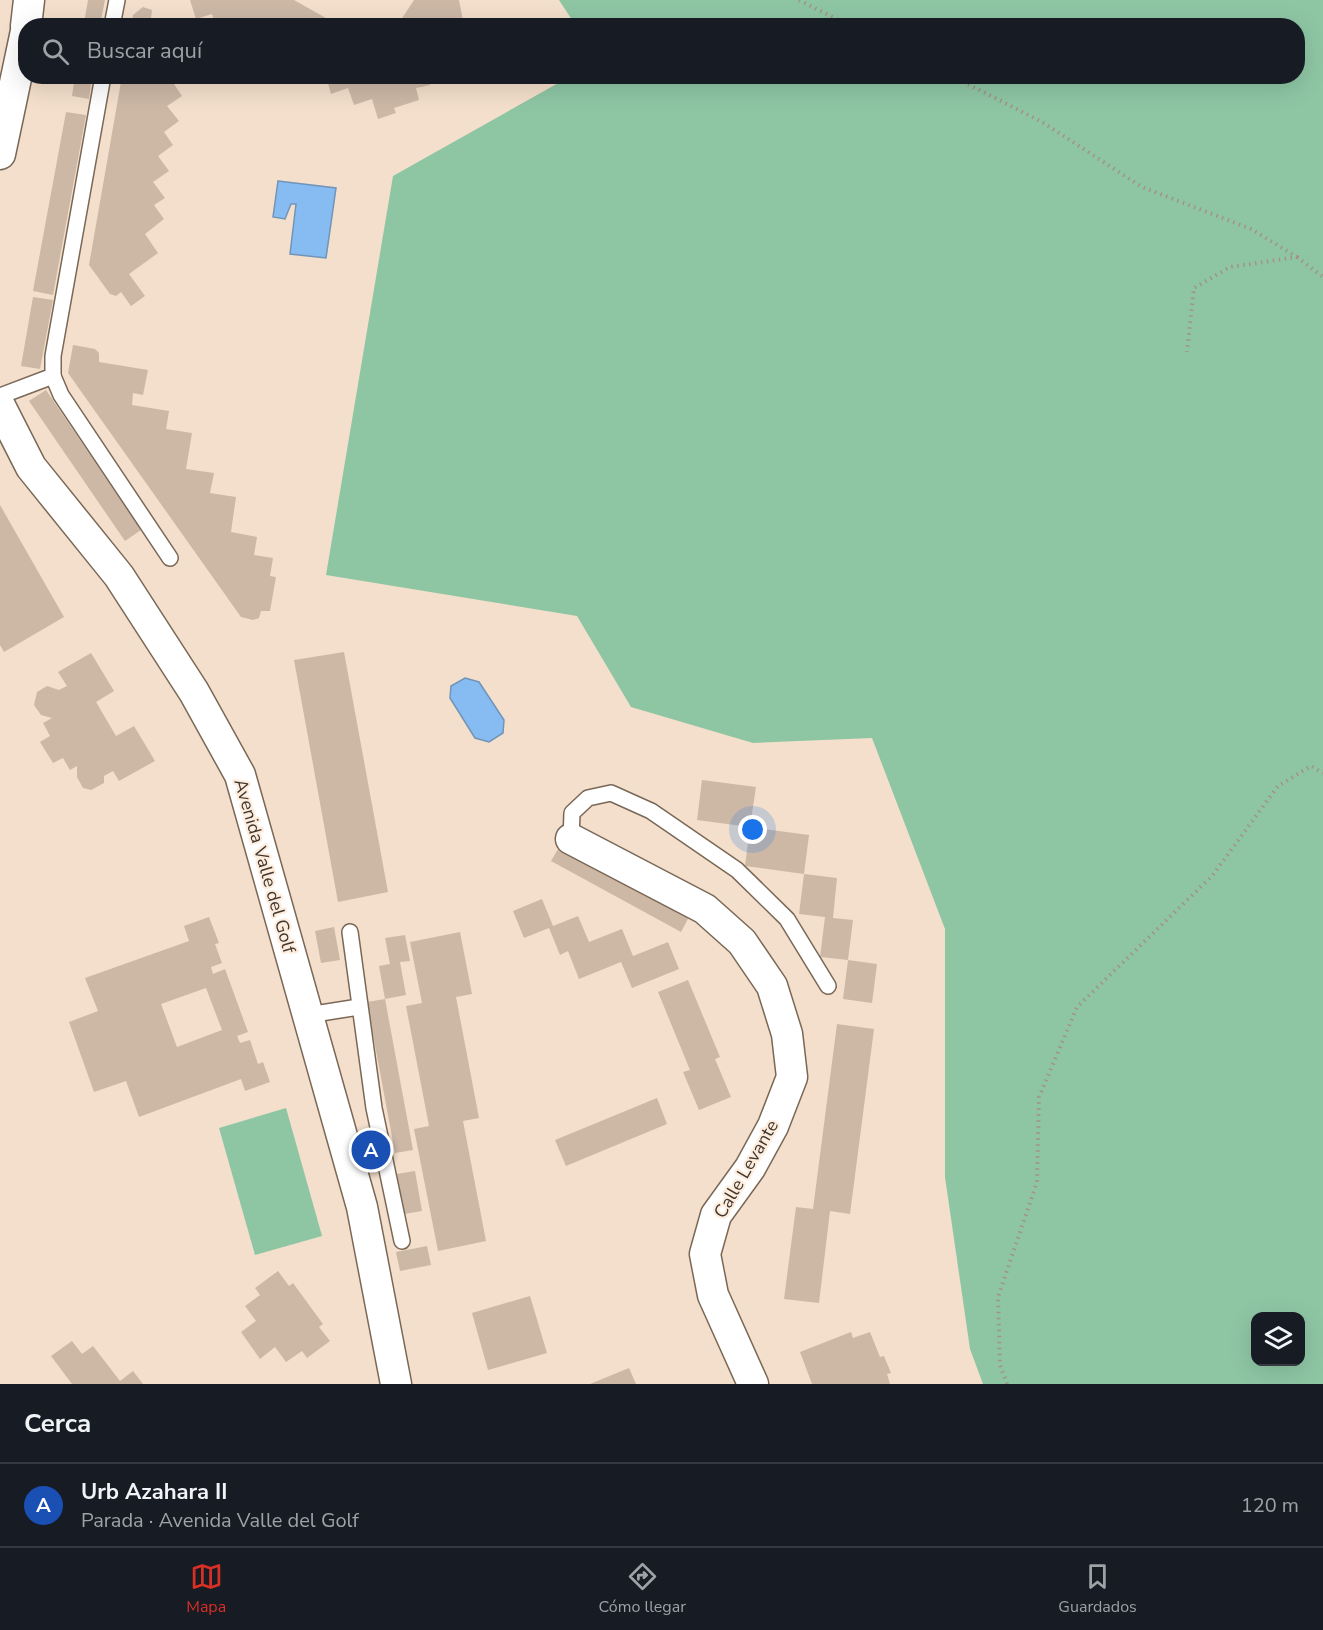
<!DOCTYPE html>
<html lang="es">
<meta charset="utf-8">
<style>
:root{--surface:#171b24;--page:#242831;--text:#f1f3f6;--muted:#9ea1a6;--line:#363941;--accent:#d93025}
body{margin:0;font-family:"Nunito Sans",sans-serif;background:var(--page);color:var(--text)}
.controls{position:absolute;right:18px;bottom:18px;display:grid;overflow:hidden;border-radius:12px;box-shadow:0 6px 24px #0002}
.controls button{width:54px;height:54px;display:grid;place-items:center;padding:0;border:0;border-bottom:2px solid var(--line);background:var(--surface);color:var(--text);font:30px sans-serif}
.you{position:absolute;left:753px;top:830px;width:21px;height:21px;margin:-15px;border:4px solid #fff;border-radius:50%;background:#1a73e8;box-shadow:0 0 0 9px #1a73e833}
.badge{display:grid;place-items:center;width:39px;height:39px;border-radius:50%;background:var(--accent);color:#fff;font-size:20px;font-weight:700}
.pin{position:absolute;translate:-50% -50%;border:3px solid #fff;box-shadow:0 2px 6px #0006}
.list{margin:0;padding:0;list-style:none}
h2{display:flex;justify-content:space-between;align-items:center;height:78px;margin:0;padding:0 24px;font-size:26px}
h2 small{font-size:20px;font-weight:400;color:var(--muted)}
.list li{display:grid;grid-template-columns:39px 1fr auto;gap:18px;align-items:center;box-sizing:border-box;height:84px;padding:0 24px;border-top:2px solid var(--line)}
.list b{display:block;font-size:22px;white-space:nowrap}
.list p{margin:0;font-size:20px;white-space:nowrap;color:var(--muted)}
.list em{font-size:20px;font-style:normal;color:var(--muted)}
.icon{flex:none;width:33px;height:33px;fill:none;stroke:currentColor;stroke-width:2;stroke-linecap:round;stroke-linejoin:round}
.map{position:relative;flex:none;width:1323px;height:1384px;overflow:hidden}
.search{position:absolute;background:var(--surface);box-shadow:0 6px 24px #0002;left:18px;right:18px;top:18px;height:66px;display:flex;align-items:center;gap:15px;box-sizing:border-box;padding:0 21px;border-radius:24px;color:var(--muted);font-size:22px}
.sheet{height:162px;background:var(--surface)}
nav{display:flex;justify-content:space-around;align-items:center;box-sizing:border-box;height:84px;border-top:2px solid var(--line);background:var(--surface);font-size:16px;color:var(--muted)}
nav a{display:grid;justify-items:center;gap:3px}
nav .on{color:var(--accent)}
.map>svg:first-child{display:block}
.green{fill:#8ec6a4;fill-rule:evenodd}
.water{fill:#86bcf2;stroke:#7194b8;stroke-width:1.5}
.building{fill:#cdb8a6;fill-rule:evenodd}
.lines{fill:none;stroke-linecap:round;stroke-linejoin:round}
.lane-casing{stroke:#7a6857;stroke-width:18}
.street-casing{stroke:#7a6857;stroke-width:33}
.path{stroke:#a29385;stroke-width:4;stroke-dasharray:1.5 4.5;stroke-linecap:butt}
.lane{stroke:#fff;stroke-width:15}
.street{stroke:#fff;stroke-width:30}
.labels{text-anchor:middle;stroke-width:4.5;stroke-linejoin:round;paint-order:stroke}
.street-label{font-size:18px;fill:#3f3730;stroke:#feeddd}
</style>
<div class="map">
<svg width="1323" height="1384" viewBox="0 0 1323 1384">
<rect width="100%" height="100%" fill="#f3dfcb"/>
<g class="green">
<path d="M559 0H1323V1384H983L970 1349 945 1177V929L872 738 753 743 631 707 577 616 326 575 393 176 569 77 1298 76V26H576ZM1256 1316H1300V1362H1256Z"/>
<path d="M286 1108 322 1236 255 1255 219 1128Z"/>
</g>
<g class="water">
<path d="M278 181 336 188 326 258 290 254 296 204H291L285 219 273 217Z"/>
<path d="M465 678 479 682 504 720 503 733 489 742 475 738 450 698 451 686Z"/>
</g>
<g class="building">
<path d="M88 0H105L100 25 84 23Z"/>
<path d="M190 0H294L340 26H216L212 14 196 19Z"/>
<path d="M414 0H459L464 26H397Z"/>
<path d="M143 7 152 10 151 18 138 26H131L133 15Z"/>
<path d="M75 76H92L89 99 72 96Z"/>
<path d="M122 76H179L172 81 182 96 167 106 179 121 164 132 173 145 158 156 169 171 153 182 165 198 154 205 164 219 145 234 158 253 129 274 145 296 131 306 121 292 116 296 110 294 89 265Z"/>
<path d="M326 76H428L430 85 416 88 419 100 394 108 396 113 378 119 372 99 354 105 348 88 331 94Z"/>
<path d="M66 112 86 115 53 295 33 291Z"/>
<path d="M33 297 53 300 40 369 21 366Z"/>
<path d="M73 345 95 349 99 353V362L148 370 143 395 133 393 132 405 169 411 166 429 192 433 186 469 214 473 210 493 236 497 231 532 257 537 254 555 273 558 270 576 276 577 270 611H261L259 618 253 620 241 617 68 373Z"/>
<path d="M46 390 141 530 125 541 29 401Z"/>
<path d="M0 505 64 617 4 652 0 645Z"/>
<path d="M344 652 388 892 338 902 294 660Z"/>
<path d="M91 653 114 691 96 702 116 736 134 726 155 761 119 781 113 771 104 776V783L91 790 83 788 77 777V766L70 770 63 758 53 763 40 742 50 736 43 723 52 718 41 715 34 705 37 692 47 686 59 690 67 686 58 672Z"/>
<path d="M702 780 756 787 750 827 697 820Z"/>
<path d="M750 827 809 835 804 874 745 866Z"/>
<path d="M570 847 691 913 681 932 551 861 558 849 564 853Z"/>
<path d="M804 874 837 878 833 918 853 920 848 960 820 957 825 917 799 914Z"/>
<path d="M542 899 553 926 578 916 589 942 622 929 633 956 668 942 679 969 632 988 621 962 579 979 568 951 560 955 549 928 524 938 513 911Z"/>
<path d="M209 917 219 943 215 944 222 963 211 967 213 974 225 969 248 1032 237 1036 240 1043 250 1040 258 1064 263 1062 270 1082 245 1091 241 1079 139 1117 126 1081 94 1092 69 1022 98 1011 85 978 189 941 184 926ZM206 988 222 1030 177 1047 161 1004Z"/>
<path d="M334 927 340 960 321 963 315 931Z"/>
<path d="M460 932 472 994 456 997 479 1118 463 1121 486 1241 438 1251 414 1129 429 1126 406 1006 422 1003 410 942Z"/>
<path d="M405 935 410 961 400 962 406 995 385 999 379 966 390 964 385 938Z"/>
<path d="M848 960 877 964 872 1003 843 999Z"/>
<path d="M688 980 720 1057 715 1059 731 1097 699 1110 683 1072 690 1070 658 992Z"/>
<path d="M385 999 413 1150 395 1153 367 1002Z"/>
<path d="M837 1024 874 1029 850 1214 830 1211 819 1303 784 1299 796 1207 813 1209Z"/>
<path d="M657 1098 667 1124 566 1166 555 1140Z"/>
<path d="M415 1171 422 1211 404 1214 397 1174Z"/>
<path d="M427 1246 431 1265 400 1271 396 1252Z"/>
<path d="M278 1271 289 1286 293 1283 323 1324 319 1327 330 1341 307 1358 302 1351 286 1362 275 1347 260 1359 241 1332 256 1321 245 1306 260 1295 255 1288Z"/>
<path d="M530 1296 547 1353 488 1370 472 1313Z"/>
<path d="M851 1332 853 1338 870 1332 880 1357 884 1356 891 1373 887 1374 890 1384H812L800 1352Z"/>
<path d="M72 1341 82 1354 93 1346 120 1381 133 1371 143 1384H72L51 1356Z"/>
<path d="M629 1368 636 1384H590Z"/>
</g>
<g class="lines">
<defs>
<g id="lane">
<path d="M112 26 117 0"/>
<path d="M53 376 61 395 170 558"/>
<path d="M0 396 53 376V356L103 76"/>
<path d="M571 839 572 813 588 798 611 793 651 811 737 870 787 919 828 986"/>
<path d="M350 932 374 1108 402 1241"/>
<path d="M308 1015 359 1007"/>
</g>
<g id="street">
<path d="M26 26 29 0"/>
<path d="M0 154 26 31"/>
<path d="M0 406 31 467 119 576 194 692 240 775 362 1207 396 1384"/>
<path d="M571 839 705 909 742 942 772 986 787 1034 792 1077 773 1126 750 1168 716 1215 705 1254 713 1295 753 1384"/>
</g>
</defs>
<use href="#lane" class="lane-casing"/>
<use href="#street" class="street-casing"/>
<g class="path">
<path d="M799 0 850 26"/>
<path d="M952 76 1042 122 1142 187 1251 229 1297 257 1230 267 1194 288 1187 352"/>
<path d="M1297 257 1323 277"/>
<path d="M1007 1384 1000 1365 998 1297 1037 1182 1039 1097 1077 1007 1212 876 1278 786 1311 766 1323 773"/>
</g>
<use href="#lane" class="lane"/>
<use href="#street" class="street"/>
</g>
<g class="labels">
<g class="street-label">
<text transform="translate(265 866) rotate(74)" y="6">Avenida Valle del Golf</text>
<text transform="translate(746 1169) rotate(-60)" y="6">Calle Levante</text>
</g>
</g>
</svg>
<div class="controls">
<button><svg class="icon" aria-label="layers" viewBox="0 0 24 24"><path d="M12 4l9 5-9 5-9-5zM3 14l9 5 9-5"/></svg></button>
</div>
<div class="you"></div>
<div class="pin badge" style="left:371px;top:1150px;background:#1a4fb4">A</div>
<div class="search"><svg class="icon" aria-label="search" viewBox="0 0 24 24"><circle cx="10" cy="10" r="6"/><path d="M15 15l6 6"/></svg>Buscar aquí</div>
</div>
<section class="sheet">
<h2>Cerca<small></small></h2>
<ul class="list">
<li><span class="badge" style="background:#1a4fb4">A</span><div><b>Urb Azahara II</b><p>Parada · Avenida Valle del Golf</p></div><em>120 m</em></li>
</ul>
</section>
<nav>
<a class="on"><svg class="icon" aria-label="map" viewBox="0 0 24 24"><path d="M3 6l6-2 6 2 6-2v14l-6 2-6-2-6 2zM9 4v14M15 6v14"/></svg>Mapa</a>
<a><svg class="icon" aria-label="directions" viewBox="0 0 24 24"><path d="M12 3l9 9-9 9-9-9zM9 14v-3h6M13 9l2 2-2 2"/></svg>Cómo llegar</a>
<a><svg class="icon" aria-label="saved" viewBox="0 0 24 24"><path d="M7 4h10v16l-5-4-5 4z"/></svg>Guardados</a>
</nav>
